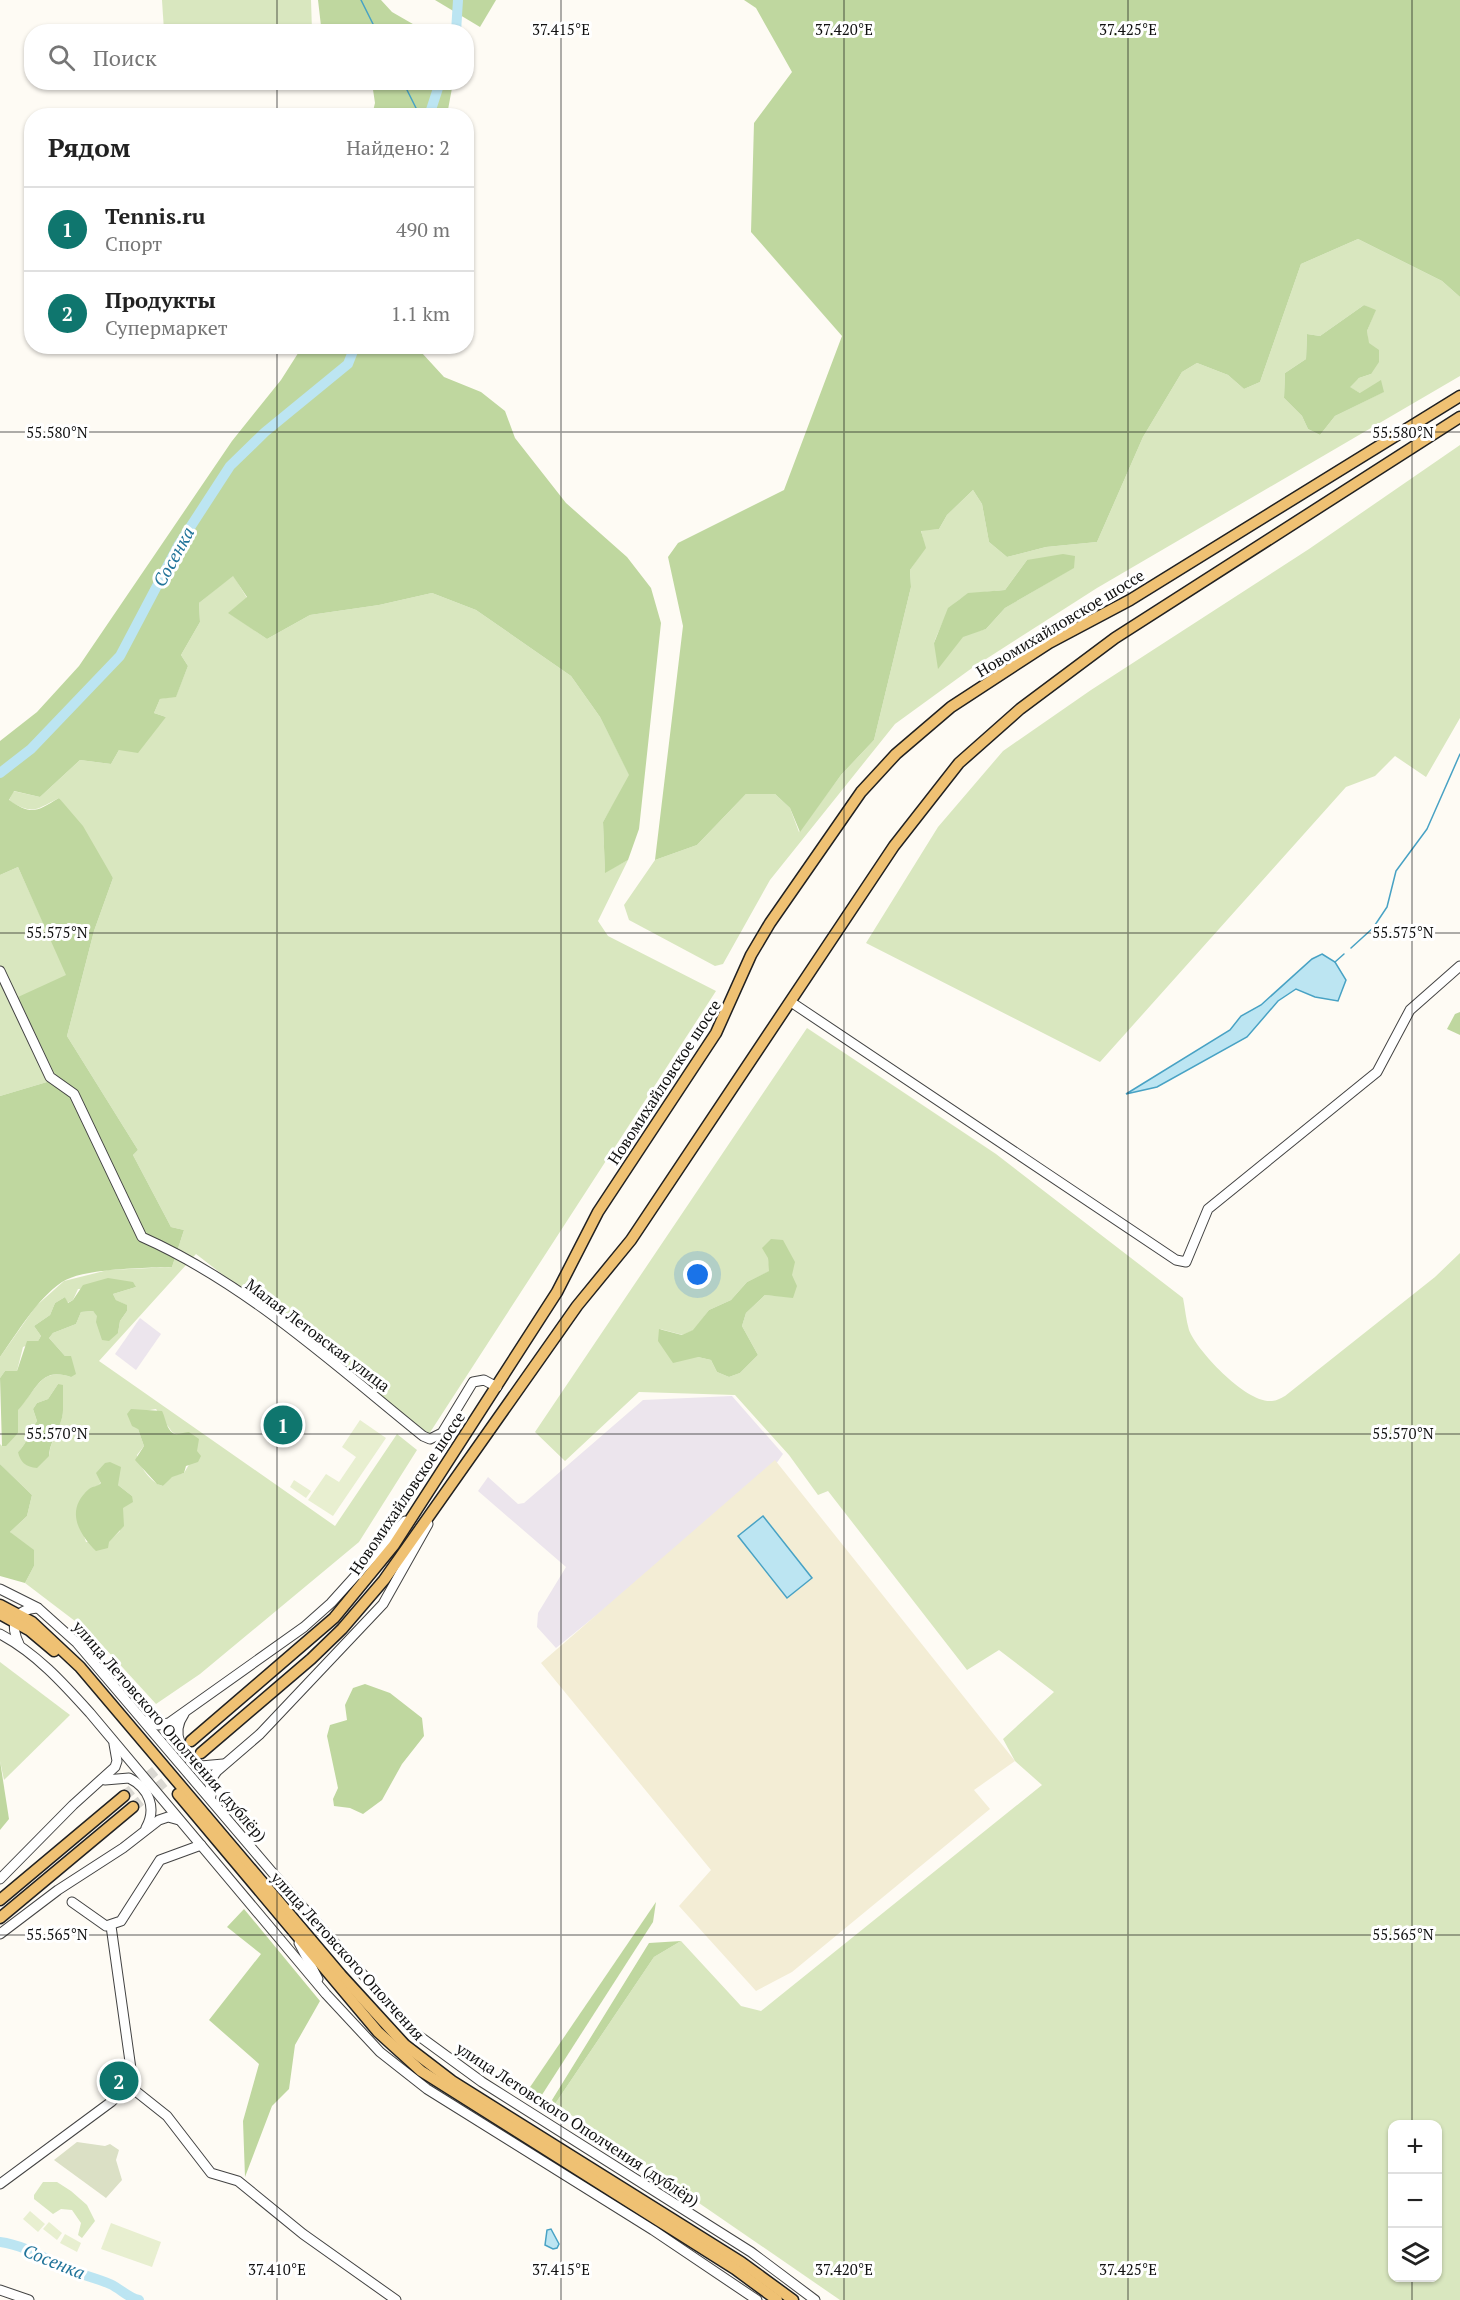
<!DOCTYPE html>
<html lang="ru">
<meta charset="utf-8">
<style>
:root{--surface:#fff;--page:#f6f6f6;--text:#222;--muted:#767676;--line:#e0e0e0;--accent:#0f766e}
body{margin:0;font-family:"PT Serif",serif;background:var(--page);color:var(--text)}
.controls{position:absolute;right:18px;bottom:18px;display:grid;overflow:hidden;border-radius:12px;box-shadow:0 2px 4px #0004}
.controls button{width:54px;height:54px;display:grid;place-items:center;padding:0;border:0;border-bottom:2px solid var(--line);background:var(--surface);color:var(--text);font:30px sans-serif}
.you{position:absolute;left:698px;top:1275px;width:21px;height:21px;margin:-15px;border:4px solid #fff;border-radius:50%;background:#1a73e8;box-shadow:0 0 0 9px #1a73e833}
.badge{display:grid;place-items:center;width:39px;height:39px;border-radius:50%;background:var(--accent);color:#fff;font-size:20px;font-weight:700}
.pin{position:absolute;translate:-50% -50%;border:3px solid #fff;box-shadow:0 2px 6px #0006}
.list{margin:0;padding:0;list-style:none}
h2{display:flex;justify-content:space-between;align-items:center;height:78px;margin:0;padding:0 24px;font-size:26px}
h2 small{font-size:20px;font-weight:400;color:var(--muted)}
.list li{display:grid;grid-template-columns:39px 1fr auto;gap:18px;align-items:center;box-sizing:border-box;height:84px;padding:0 24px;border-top:2px solid var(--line)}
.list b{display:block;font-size:22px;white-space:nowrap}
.list p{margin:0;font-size:20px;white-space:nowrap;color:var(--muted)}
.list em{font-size:20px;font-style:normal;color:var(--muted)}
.icon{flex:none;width:33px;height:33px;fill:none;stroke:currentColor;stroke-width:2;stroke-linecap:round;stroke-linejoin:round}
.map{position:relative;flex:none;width:1460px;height:2300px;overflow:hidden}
.search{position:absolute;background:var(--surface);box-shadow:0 2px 4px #0004;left:24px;top:24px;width:450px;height:66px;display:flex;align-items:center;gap:15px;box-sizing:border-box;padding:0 21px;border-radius:24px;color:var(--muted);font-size:22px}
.panel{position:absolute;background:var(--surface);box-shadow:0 2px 4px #0004;left:24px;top:108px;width:450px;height:246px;border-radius:24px}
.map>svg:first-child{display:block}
.industrial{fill:#ece5ed}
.farmland{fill:#f3edd5}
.green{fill:#d9e7bf;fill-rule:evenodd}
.forest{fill:#bfd79f}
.cemetery{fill:#dbe0c5}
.pitch{fill:#e8efd0}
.water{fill:#bce5f2;stroke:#48a2c4;stroke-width:1.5}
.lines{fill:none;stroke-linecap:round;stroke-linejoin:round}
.stream{stroke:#48a2c4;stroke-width:1.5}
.river{stroke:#bce5f2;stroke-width:10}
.major-tunnel{stroke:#dad8d2;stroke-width:10;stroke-dasharray:10 5;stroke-linecap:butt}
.minor-casing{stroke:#434343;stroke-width:11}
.major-casing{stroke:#212121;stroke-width:13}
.minor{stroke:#fff;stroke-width:9}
.major{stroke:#efc173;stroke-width:10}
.ticks{fill:none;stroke:#101010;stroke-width:1.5;stroke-opacity:0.45}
.labels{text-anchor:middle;stroke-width:6;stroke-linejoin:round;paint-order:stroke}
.street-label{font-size:16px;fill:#101010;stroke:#fff}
.water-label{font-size:18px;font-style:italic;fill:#21749a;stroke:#fff}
.ticks-label{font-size:15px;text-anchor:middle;fill:#101010;stroke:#fff;stroke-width:6;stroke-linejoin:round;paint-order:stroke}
</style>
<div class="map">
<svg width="1460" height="2300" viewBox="0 0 1460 2300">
<rect width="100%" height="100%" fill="#fefbf4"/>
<g class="industrial">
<path d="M140 1318 161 1334 136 1370 115 1354Z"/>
<path d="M732 1396 783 1454 766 1478 556 1648 537 1627 538 1613 566 1567 478 1491 488 1477 518 1504 524 1503 643 1400Z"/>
</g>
<path class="farmland" d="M775 1460 1015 1761 974 1790 990 1809 792 1972 756 1991 679 1906 711 1870 541 1663Z"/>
<g class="green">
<path d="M162 0H311L312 31H164Z"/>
<path d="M1358 239 1442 281 1460 297V376L1097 588 972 668 895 724 770 880 723 964 715 966 629 920 624 905 655 860 697 845 746 794H775L790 808 799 832 841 775 874 740 911 587 910 570 925 548 921 530 939 529 947 515 973 490 982 504 989 542 1007 557 1046 547 1097 542 1143 437 1182 372 1197 363 1228 375 1244 389 1260 382 1301 264ZM1364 305 1375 311 1367 331 1371 374 1359 378 1349 387 1360 393 1383 392 1335 416 1320 435 1308 429 1302 416 1284 398 1285 373 1306 359 1307 334 1320 336ZM1027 560 1073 568 1005 608 986 629 934 643C953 597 955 594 1005 590Z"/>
<path d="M1460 445V718L1426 777 1395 756 1375 776 1346 787 1100 1062 866 943 938 827 1003 751 1091 690 1309 549Z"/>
<path d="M233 575 247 598 229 613 267 639 310 615 379 605 432 593 476 610 571 676 600 717 630 776 603 822 605 872 628 860 598 921 608 936 716 991 429 1434 196 1254 99 1361 335 1526 397 1434 417 1450 359 1542 200 1674 156 1704 92 1634 25 1583 34 1566 10 1532 27 1516 32 1495 0 1464V1444L2 1446 18 1433 17 1410C37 1391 40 1366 71 1377L65 1356 49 1338 53 1333 76 1324 81 1312 93 1311 118 1333 120 1321 127 1311 126 1305 116 1300 113 1294 136 1287 78 1289 73 1300 67 1303 65 1297 55 1303 50 1315 34 1326 41 1336 38 1341 23 1347 17 1371H5L0 1378V1357L36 1306 64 1281 108 1270 172 1267 184 1230 171 1227 133 1155 138 1150 67 1036 94 931 113 878 59 798C35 810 34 815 9 801L13 791 40 797 80 760 111 764 119 750 166 717 154 713 160 699 176 696 188 666 181 655 200 622 199 603ZM58 1384C59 1392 63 1401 63 1409 63 1426 50 1439 49 1456L18 1452C28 1442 29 1432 37 1421L33 1409 37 1403 48 1399ZM156 1409 172 1432 197 1445V1451L184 1473 172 1476 163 1486C151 1483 139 1466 137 1455L144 1446 138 1429 144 1411ZM101 1482 118 1485 132 1496 122 1508 120 1531 108 1542H86L84 1536 97 1487Z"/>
<path d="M18 867 67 975 57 1079 0 1096V875Z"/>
<path d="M807 1028 996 1154 1183 1298C1185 1308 1186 1320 1189 1330 1197 1351 1247 1404 1272 1401 1276 1401 1281 1398 1285 1396L1435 1277 1460 1253V2300H840L555 2104 654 1957 681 1941 741 2006 761 2011 1042 1785 1015 1761 1003 1739 1054 1692 999 1650 967 1670 828 1491 818 1495 789 1455 735 1395 639 1392 565 1461 535 1432ZM768 1258 793 1297 765 1295 746 1313 742 1326 758 1355 740 1373 729 1377 717 1372 711 1360 698 1357 660 1329 683 1335 694 1330 709 1310 731 1300 747 1282 770 1271ZM1392 2124H1438V2278H1392Z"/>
<path d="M0 1662 70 1715 4 1780 0 1761Z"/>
<path d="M43 2182H57L71 2191 87 2205 95 2221 82 2238 78 2235 81 2223 72 2210 61 2209 53 2214 34 2199V2195Z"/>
</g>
<g class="forest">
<path d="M318 0H381L392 12 425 31H340L321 26Z"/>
<path d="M435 0H496L480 27Z"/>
<path d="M744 0H1460V297L1442 281 1358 239 1301 264 1260 382 1244 389 1228 375 1197 363 1182 372 1143 437 1097 542 1046 547 1007 557 989 542 982 504 973 490 947 515 939 529 921 531 926 548 910 570 911 587 874 740 841 775 800 832 790 808 775 794H746L697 845 655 860 683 626 668 557 678 543 784 490 842 336 751 232 754 123 792 72 756 8Z"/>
<path d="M372 83H450L452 88 447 115H372L375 103Z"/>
<path d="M1364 305 1376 310 1367 331 1369 343 1379 350V362L1371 374 1359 378 1350 387 1360 393 1381 380 1384 392 1335 416 1320 435 1308 429 1302 416 1284 398 1285 373 1306 359 1307 334 1320 336Z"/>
<path d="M302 347H421L422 353 444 377 481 392 505 411 515 438 566 503 627 557 651 588 661 623 639 829 628 860 605 873 603 822 629 775 600 717 571 676 476 610 432 593 379 605 310 615 267 639 228 613 247 597 233 576 199 603 200 622 181 655 188 666 176 697 160 699 154 713 166 717 138 753 119 750 111 764 80 760 40 797 14 791 9 800C32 816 37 811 59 798L83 826 113 878 94 931 67 1036 138 1150 133 1155 171 1227 184 1230 172 1267C146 1268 83 1268 62 1282 36 1300 18 1332 0 1357V1096L57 1079 18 997 66 975 18 867 0 875V741L37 712 79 666 232 441 281 380Z"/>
<path d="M1063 554 1075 556 1074 568 1005 608 986 629 963 637 938 669 934 643 948 608 968 593 1005 590 1027 560Z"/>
<path d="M1460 1012V1035L1447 1029 1455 1014Z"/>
<path d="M771 1239 783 1240 795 1262 792 1275 797 1286 793 1298 765 1295 746 1313 742 1326 758 1355 740 1373 729 1377 717 1372 711 1360 698 1357 673 1363 658 1341 659 1329 682 1335 693 1330 709 1310 731 1300 747 1282 769 1271 768 1258 762 1248Z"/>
<path d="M108 1278 133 1282 136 1287 113 1294 116 1300 127 1305V1311L120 1321 118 1333 109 1341 102 1340 96 1322 97 1316 93 1311 81 1312 76 1324 53 1333 49 1338 65 1356H71L76 1374 71 1377C40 1366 37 1390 18 1410V1433L6 1446H2L0 1378 5 1371H17L27 1341H38L41 1336 34 1326 50 1315 55 1303 65 1297 68 1303 73 1300 83 1285Z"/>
<path d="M58 1384 63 1385C63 1394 63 1402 63 1410 63 1426 50 1439 49 1456L37 1468C26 1467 20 1462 18 1452 28 1442 29 1432 37 1421L33 1409 37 1403 48 1399Z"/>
<path d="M131 1409 162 1411C166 1418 167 1436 179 1434 183 1433 186 1432 189 1432L199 1439 197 1451 201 1456 198 1462 186 1466 184 1473 172 1477 163 1486 157 1484 135 1460 144 1446 138 1429 132 1426 127 1414Z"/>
<path d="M110 1462 121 1467 118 1485 132 1496 133 1502 123 1508 124 1526 109 1542 108 1548 96 1551C78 1533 65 1510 89 1489 93 1486 97 1487 101 1483L96 1473 105 1463Z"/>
<path d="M0 1464 32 1495 27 1516 10 1532 34 1550V1566L25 1583 0 1576Z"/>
<path d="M365 1684 390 1693 422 1718 424 1736 402 1764 382 1800 363 1814 350 1808 334 1806 333 1799 338 1788 327 1736 330 1725 347 1720 345 1705 353 1688Z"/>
<path d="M0 1761 9 1819 0 1830Z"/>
<path d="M656 1902 653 1922 538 2101 526 2093Z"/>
<path d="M244 1909 320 2001 295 2045 289 2089 272 2106 245 2177 243 2121 259 2064 209 2020 261 1954 227 1927Z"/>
<path d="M681 1941 654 1957 555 2104 552 2100 649 1943Z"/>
</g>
<path class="cemetery" d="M77 2142 105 2146 110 2144 119 2150 116 2160 122 2180 106 2198 54 2160Z"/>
<g class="pitch">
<path d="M360 1420 386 1438 333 1516 308 1500 326 1474 339 1482 356 1457 342 1447Z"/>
<path d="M294 1480 311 1491 306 1498 290 1487Z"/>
<path d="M30 2211 45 2224 38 2232 23 2219Z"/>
<path d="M49 2222 62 2233 57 2240 43 2229Z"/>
<path d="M111 2223 161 2242 152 2267 101 2249Z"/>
<path d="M65 2234 81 2243 77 2252 60 2243Z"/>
</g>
<g class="water">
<path d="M1322 954 1335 962 1346 980 1338 1001 1315 997 1296 989 1278 1001 1247 1037 1157 1087 1126 1094 1230 1030 1241 1016 1261 1005 1312 959Z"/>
<path d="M763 1516 812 1578 787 1598 738 1536Z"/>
<path d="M551 2229 559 2244 557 2248 553 2249 545 2245 547 2230Z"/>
</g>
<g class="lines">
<g class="stream">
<path d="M361 0 377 32"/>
<path d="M403 82 420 116"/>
<path d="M1351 948 1373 928 1387 907 1396 871 1427 829 1460 754"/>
<path d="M1335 962 1344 954"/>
</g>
<g class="river">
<path d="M456 32 458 0"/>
<path d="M429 116 440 82"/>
<path d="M0 773 31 749 120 656 178 546 230 466 265 432 348 364 355 346"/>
<path d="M0 2242C23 2245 42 2257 61 2266 77 2274 94 2277 110 2284 121 2289 128 2298 139 2300"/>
</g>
<g class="major-tunnel">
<path d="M124 1796 191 1742"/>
<path d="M133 1807 201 1753"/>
</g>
<defs>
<g id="minor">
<path d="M0 971 50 1077 74 1094 142 1237C246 1283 335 1365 423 1436L430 1439 442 1433 473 1382 484 1380 497 1387"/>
<path d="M791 1002 1176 1260 1186 1262 1208 1209 1377 1072 1410 1010 1460 966"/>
<path d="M0 1589 38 1608 77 1643 283 1885 415 2033 482 2082 751 2252 815 2300"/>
<path d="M0 1634C36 1653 63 1683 90 1713L326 1994 380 2052 427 2089 653 2230 757 2300"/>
<path d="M19 1644C10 1625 13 1610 37 1608"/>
<path d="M184 1714C170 1734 182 1754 201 1766L223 1764"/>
<path d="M145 1721 158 1725 169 1723 304 1627 331 1603 405 1521"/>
<path d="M105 1780 129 1778C149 1788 157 1808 146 1828"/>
<path d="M211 1796 210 1781 217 1771 260 1734 383 1604 428 1524"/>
<path d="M0 1879 73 1805 115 1767 117 1761 114 1744"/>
<path d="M72 1902 106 1926 121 1921 160 1860 201 1845"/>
<path d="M0 1934 58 1890 123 1848 159 1820 168 1817 179 1820"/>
<path d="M299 1943 318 1979"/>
<path d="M128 2085 167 2116 211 2173 238 2181 303 2234 396 2300"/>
<path d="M0 2184 111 2102 128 2085 132 2076 111 1926"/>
<path d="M0 2290 29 2300"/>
</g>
<g id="major">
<path d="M0 1605 32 1622 80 1667 341 1975 405 2045 452 2081 741 2262 793 2300"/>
<path d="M0 1614 29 1630 54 1651"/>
<path d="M191 1741 334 1618 394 1545 557 1292 598 1212 716 1033 751 955 770 923 861 792 896 754 951 707 1049 643 1130 600 1460 396"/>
<path d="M201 1753 311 1659 342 1629 384 1580 577 1306 631 1240 894 846 959 763 1020 709 1115 638 1460 417"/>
<path d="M178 1794 378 2032 421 2071 735 2269 777 2300"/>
<path d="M0 1900 124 1796"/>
<path d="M0 1918 133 1807"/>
</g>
</defs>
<use href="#minor" class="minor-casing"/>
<use href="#major" class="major-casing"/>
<use href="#minor" class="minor"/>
<use href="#major" class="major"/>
</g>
<path class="ticks" d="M277 0V32M561 0V2300M844 0V2300M1128 0V2300M1412 0V2124M277 82V116M277 346V2300M0 432H1460M0 933H1460M0 1434H1460M0 1935H1460M1412 2278V2300"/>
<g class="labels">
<g class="street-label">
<text transform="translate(1060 623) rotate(-31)" y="6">Новомихайловское шоссе</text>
<text transform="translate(664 1082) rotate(-57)" y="6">Новомихайловское шоссе</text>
<text transform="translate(318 1335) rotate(37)" y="6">Малая Летовская улица</text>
<text transform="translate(407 1493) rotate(-56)" y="6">Новомихайловское шоссе</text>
<text transform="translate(170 1731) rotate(49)" y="6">улица Летовского Ополчения (дублёр)</text>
<text transform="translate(348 1956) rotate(48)" y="6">улица Летовского Ополчения</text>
<text transform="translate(578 2124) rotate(33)" y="6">улица Летовского Ополчения (дублёр)</text>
</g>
<g class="water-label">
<text transform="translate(174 557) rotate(-61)" y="6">Сосенка</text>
<text transform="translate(54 2262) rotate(22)" y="6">Сосенка</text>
</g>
</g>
<g class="ticks-label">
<text x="561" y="35">37.415°E</text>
<text x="844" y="35">37.420°E</text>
<text x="1128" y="35">37.425°E</text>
<text x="57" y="438">55.580°N</text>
<text x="1403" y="438">55.580°N</text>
<text x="57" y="938">55.575°N</text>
<text x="1403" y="938">55.575°N</text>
<text x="57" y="1439">55.570°N</text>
<text x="1403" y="1439">55.570°N</text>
<text x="57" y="1940">55.565°N</text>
<text x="1403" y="1940">55.565°N</text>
<text x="277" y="2275">37.410°E</text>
<text x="561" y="2275">37.415°E</text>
<text x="844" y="2275">37.420°E</text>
<text x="1128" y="2275">37.425°E</text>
</g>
</svg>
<div class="controls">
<button>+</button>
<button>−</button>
<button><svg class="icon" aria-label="layers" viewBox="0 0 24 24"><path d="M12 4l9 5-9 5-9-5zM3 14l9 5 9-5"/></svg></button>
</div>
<div class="you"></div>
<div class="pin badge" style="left:283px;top:1425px">1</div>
<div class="pin badge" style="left:119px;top:2081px">2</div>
<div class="search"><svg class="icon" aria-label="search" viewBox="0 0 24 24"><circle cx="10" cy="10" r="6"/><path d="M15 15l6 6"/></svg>Поиск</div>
<section class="panel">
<h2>Рядом<small>Найдено: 2</small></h2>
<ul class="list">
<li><span class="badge">1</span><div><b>Tennis.ru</b><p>Спорт</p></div><em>490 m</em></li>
<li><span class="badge">2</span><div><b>Продукты</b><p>Супермаркет</p></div><em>1.1 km</em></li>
</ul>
</section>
</div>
